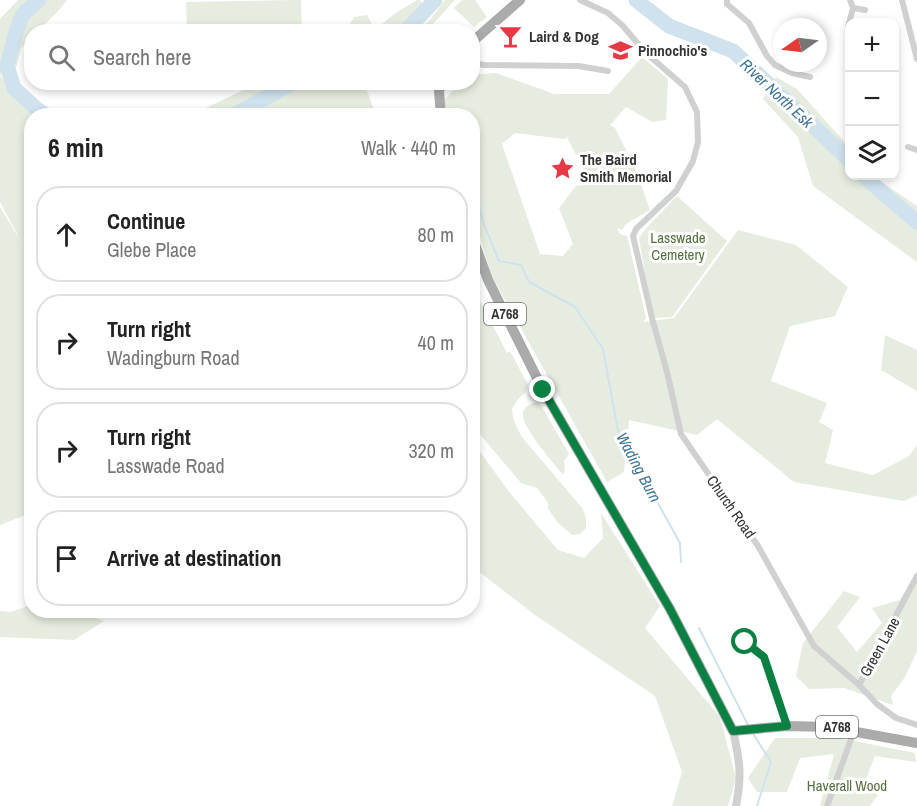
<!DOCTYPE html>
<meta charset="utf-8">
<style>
:root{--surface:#fff;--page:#f6f6f6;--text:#222;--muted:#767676;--line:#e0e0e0}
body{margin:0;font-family:"Archivo Narrow",sans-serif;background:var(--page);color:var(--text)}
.controls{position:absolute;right:18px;top:18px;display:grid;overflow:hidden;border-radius:12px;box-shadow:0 3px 9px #0003}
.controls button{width:54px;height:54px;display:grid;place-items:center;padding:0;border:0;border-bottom:2px solid var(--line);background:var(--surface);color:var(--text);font:30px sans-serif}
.compass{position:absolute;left:773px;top:18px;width:54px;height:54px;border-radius:50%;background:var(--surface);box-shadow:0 3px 9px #0003;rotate:256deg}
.stop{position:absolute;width:18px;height:18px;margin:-14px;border:4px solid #0b8043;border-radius:50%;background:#fff}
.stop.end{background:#0b8043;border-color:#fff;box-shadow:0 2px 6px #0008}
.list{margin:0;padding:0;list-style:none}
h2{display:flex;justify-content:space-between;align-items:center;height:78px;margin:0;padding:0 24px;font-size:26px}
h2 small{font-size:20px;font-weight:400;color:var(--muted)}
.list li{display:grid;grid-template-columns:39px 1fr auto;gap:18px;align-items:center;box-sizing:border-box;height:96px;margin:0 12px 12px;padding:0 12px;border:2px solid var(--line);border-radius:24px}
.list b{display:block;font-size:22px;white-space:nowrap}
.list p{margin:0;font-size:20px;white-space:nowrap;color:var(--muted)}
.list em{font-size:20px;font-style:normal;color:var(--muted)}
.icon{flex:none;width:33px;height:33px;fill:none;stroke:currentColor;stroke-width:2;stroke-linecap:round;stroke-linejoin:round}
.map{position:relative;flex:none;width:917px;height:806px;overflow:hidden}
.search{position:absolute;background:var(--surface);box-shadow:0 3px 9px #0003;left:24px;top:24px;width:456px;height:66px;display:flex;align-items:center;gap:15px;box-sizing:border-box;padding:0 21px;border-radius:24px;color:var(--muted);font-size:22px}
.panel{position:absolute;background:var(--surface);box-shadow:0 3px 9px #0003;left:24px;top:108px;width:456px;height:510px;border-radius:24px}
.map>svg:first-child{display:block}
.green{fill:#e6ecdf;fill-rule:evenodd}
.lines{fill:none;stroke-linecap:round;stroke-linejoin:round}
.stream{stroke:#cfe2ee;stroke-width:2}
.river{stroke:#cfe2ee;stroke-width:15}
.minor{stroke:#d0d0d0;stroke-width:6}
.tertiary{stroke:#d0d0d0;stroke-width:8}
.primary{stroke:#ababab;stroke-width:10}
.route{stroke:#0b8043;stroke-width:8}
.labels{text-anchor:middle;stroke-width:6;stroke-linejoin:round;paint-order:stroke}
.shield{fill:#fff;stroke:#707070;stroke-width:1.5}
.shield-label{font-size:14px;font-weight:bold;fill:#333}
.poi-label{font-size:15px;font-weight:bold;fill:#333;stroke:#fff;text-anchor:start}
.park-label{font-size:15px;fill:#56703f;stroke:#fff}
.street-label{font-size:15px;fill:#333;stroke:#fff}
.water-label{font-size:16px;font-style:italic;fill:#3f7597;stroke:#fff}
</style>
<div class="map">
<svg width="917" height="806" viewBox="0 0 917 806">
<rect width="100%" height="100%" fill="#fff"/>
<g class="green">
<path d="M18 0H67L58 11 38 31 32 32 31 38 21 49 16 68 0 75 16 96 40 115 32 116 31 513 0 525V207L23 245 0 202V19Z"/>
<path d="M301 0 302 31H187L186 2Z"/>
<path d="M417 0H420L422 4 396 31H346L354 17 367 15 374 28 381 25 394 14Z"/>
<path d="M445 0H455L432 25 423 31H414L429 21Z"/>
<path d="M462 0H475L487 17 474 27 454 8Z"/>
<path d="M642 57 668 79 666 120 652 122 626 107 611 124H609L615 128 636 170 650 210 626 224 622 230 617 228 620 234 627 236 646 318 643 322 674 318 738 230 796 245 848 287 835 316 790 326 771 381 827 403 819 422 833 430 825 463 873 475 909 456 917 445V495L904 501 794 482 717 419 697 435 629 420 624 472 607 482 491 275 473 212 472 116 447 115 444 100 460 83 472 82 473 75 496 73 554 94H609ZM515 133 564 139 570 135 567 138 592 184 576 186 559 208 573 244 563 256 540 254 502 144Z"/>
<path d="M776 77 797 89 849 147 850 176H875L879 180 917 206V262L813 186 798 137 763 99Z"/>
<path d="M260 82 286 83 218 115H191Z"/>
<path d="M305 83H364L376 115H243Z"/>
<path d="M677 196 727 241 672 317 655 318 649 299 639 238 648 226Z"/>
<path d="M472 285 507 353 510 351 528 385 526 392 518 399 512 409 513 418 521 436 583 509 586 519V528L580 534 572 535 558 523 548 509V502L537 488 521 483 473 426Z"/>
<path d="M885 335 917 350V391L881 370Z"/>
<path d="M533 403H537L542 407 569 454 564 461 565 470 563 475C554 463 520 426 523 413 524 407 529 405 533 403Z"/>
<path d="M472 441 510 493 558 550 584 558 603 538 601 513 660 606 645 628 720 717 736 778 728 806H672L682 772 655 696 535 615 473 567Z"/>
<path d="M917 571V651L905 677 891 696 893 705 844 688 809 689 796 676 803 643 844 591 860 597 837 627 857 652 882 623 872 608 900 600Z"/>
<path d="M31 605 32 610 100 611 93 617 104 621 74 640 0 637V611L11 612Z"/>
<path d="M775 738H839L915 753 916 762 875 756 866 779 878 795 870 806H820L834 754 800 758 787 792H757L748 778Z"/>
</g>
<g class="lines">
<g class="stream">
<path d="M433 82 436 89"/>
<path d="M472 175 483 222 499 261 521 265 529 282 575 307 603 349 618 431 680 543 681 562"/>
<path d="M699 628 748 725"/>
<path d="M752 732 771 762 757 806"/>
</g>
<g class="river">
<path d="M39 0 23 14 16 32 7 66 14 88 38 110 48 116"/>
<path d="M636 0 669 26 733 51 803 116 850 161"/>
<path d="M405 32 435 0"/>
<path d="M232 116 295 82"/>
<path d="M864 176 878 189 917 222"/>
</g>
<g class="minor">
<path d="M580 0 608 13 622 25 645 52 685 87 697 112 698 142 693 161 676 191 636 229 633 236 652 318 667 372 681 434 758 546 814 646 859 685 877 704 896 718 917 725"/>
<path d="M727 0V4L749 23 767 56 775 65 792 73 810 77"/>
<path d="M902 0 917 59"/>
<path d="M853 8 865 10"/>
<path d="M848 27 853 8 850 0"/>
<path d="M472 63 484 65 578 66 608 71"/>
<path d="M908 147 917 150"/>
<path d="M745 642 764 657 787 726"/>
<path d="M859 685 917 576"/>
<path d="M827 806 854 731"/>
</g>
<path class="tertiary" d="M733 731C740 761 742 776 736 806"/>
<g class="primary">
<path d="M472 42 520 0"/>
<path d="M441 116 439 91 442 82"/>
<path d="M472 236 488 280 543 390 670 609 733 731 787 726 829 727 917 743"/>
</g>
</g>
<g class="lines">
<path class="route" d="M543 390 670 609 733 731 787 726 764 657 745 642"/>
</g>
<defs>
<symbol id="bar-bare" viewBox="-9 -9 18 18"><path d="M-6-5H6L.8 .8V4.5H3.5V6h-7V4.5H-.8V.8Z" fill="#e63946" stroke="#fff" stroke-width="2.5" paint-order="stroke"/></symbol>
<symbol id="school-bare" viewBox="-9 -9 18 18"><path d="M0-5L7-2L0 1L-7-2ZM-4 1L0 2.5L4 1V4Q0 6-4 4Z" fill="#e63946" stroke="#fff" stroke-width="2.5" paint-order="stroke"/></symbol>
<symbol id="sight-bare" viewBox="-9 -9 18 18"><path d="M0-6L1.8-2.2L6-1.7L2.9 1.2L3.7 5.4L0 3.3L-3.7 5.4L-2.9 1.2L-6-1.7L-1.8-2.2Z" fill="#e63946" stroke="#fff" stroke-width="2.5" paint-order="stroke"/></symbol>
</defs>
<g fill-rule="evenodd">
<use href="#bar-bare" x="494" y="20" width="33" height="33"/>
<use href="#school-bare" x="604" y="34" width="33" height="33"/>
<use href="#sight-bare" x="546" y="152" width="33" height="33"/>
</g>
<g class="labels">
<g class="shield">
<rect x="484" y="303" width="42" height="22" rx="4.5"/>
<rect x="816" y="716" width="42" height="22" rx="4.5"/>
</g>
<g class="shield-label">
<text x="505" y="319">A768</text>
<text x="837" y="732">A768</text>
</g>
<g class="poi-label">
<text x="529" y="42">Laird &amp; Dog</text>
<text x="638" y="56">Pinnochio's</text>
<text x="580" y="165">The Baird<tspan x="580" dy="17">Smith Memorial</tspan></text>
</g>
<g class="park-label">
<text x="678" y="243">Lasswade<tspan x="678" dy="17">Cemetery</tspan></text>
<text x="847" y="791">Haverall Wood</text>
</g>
<g class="street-label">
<text transform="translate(731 507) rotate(55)" y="5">Church Road</text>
<text transform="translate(880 647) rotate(-61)" y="5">Green Lane</text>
</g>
<g class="water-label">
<text transform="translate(777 93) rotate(43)" y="6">River North Esk</text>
<text transform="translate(639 467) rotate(62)" y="6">Wading Burn</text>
</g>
</g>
</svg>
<div class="controls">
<button>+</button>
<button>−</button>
<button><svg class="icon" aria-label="layers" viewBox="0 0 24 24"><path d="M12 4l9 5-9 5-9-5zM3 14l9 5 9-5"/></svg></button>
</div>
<svg class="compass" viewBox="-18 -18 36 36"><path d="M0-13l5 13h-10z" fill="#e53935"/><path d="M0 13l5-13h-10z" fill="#767676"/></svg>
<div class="stop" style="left:745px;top:642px"></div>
<div class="stop end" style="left:543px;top:390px"></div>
<div class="search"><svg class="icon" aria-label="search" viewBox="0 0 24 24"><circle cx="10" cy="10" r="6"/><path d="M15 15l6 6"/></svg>Search here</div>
<section class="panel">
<h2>6 min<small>Walk · 440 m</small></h2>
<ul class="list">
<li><svg class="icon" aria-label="ahead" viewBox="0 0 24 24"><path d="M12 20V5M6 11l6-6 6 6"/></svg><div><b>Continue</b><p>Glebe Place</p></div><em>80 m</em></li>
<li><svg class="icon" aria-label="right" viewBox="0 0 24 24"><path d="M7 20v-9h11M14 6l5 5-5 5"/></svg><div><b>Turn right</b><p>Wadingburn Road</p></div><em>40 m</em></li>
<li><svg class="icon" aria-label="right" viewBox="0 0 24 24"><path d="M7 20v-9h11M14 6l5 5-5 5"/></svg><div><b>Turn right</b><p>Lasswade Road</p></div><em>320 m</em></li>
<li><svg class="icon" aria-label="arrive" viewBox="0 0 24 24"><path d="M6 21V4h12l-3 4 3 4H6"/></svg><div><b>Arrive at destination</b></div></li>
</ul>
</section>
</div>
